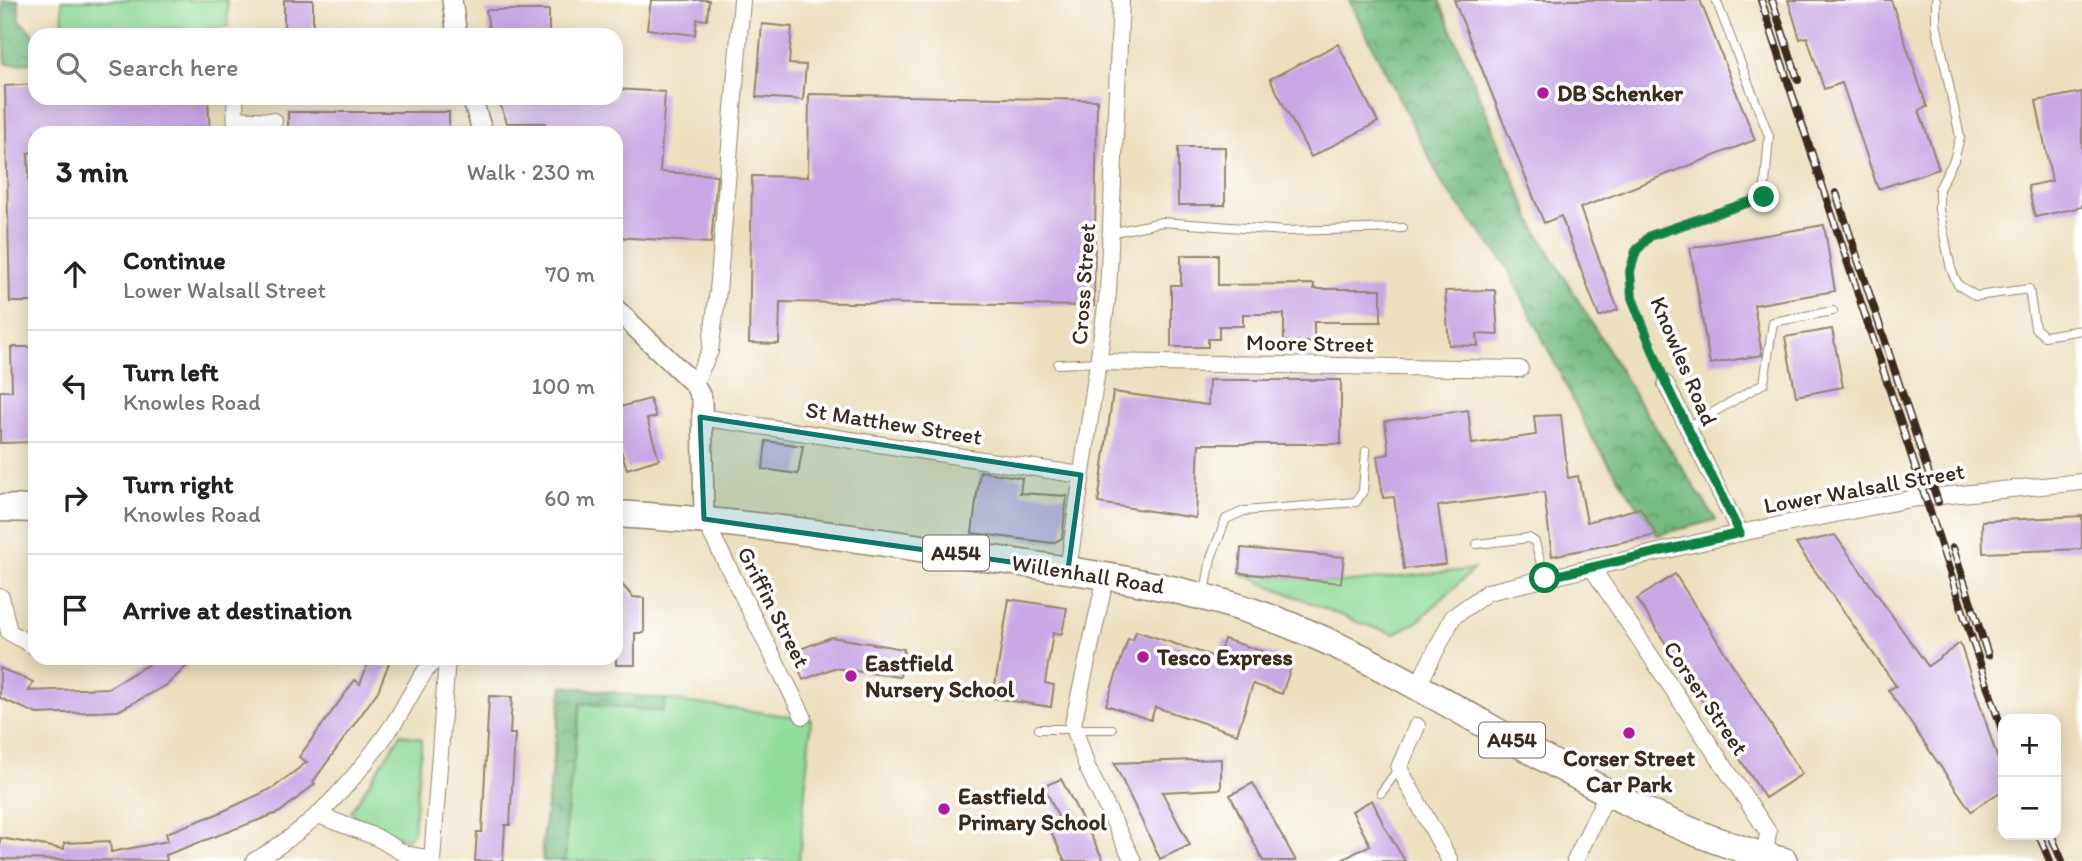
<!DOCTYPE html>
<meta charset="utf-8">
<style>
:root{--surface:#fff;--page:#f6f6f6;--text:#222;--muted:#767676;--line:#e0e0e0}
body{margin:0;font-family:Itim,sans-serif;background:var(--page);color:var(--text)}
.controls{position:absolute;right:21px;bottom:21px;display:grid;overflow:hidden;border-radius:14px;box-shadow:0 4px 18px #0003}
.controls button{width:63px;height:63px;display:grid;place-items:center;padding:0;border:0;border-bottom:2px solid var(--line);background:var(--surface);color:var(--text);font:35px sans-serif}
.stop{position:absolute;width:21px;height:21px;margin:-16px;border:5px solid #0b8043;border-radius:50%;background:#fff}
.stop.end{background:#0b8043;border-color:#fff;box-shadow:0 2px 7px #0008}
.list{margin:0;padding:0;list-style:none}
h2{display:flex;justify-content:space-between;align-items:center;height:91px;margin:0;padding:0 28px;font-size:30px}
h2 small{font-size:23px;font-weight:400;color:var(--muted)}
.list li{display:grid;grid-template-columns:46px 1fr auto;gap:21px;align-items:center;box-sizing:border-box;height:112px;padding:0 28px;border-top:2px solid var(--line)}
.list b{display:block;font-size:26px;white-space:nowrap}
.list p{margin:0;font-size:23px;white-space:nowrap;color:var(--muted)}
.list em{font-size:23px;font-style:normal;color:var(--muted)}
.icon{flex:none;width:38px;height:38px;fill:none;stroke:currentColor;stroke-width:2;stroke-linecap:round;stroke-linejoin:round}
.map{position:relative;flex:none;width:2082px;height:861px;overflow:hidden}
.search{position:absolute;background:var(--surface);box-shadow:0 4px 18px #0003;left:28px;top:28px;width:595px;height:77px;display:flex;align-items:center;gap:18px;box-sizing:border-box;padding:0 24px;border-radius:21px;color:var(--muted);font-size:26px}
.panel{position:absolute;background:var(--surface);box-shadow:0 4px 18px #0003;left:28px;top:126px;width:595px;height:539px;border-radius:21px}
.map>svg:first-child{display:block}
.grass{fill:#90db97;stroke:#66825a;stroke-width:2}
.forest{fill:url(#forest-crowns);stroke:#58724f;stroke-width:2}
.building{fill:#c8a7e5}
.lines{fill:none;stroke-linecap:round;stroke-linejoin:round}
.service-casing{stroke:#94846e;stroke-width:10}
.minor-casing{stroke:#94846e;stroke-width:18}
.tertiary-casing{stroke:#94846e;stroke-width:22}
.trunk-casing{stroke:#94846e;stroke-width:29}
.service{stroke:#fff;stroke-width:8}
.minor{stroke:#fff;stroke-width:16}
.tertiary{stroke:#fff;stroke-width:19}
.trunk{stroke:#fff;stroke-width:26}
.rail-casing{stroke:#3b2a1e;stroke-width:8}
.rail{stroke:#fff;stroke-width:5;stroke-dasharray:16;stroke-linecap:butt}
.route{stroke:#0b8043;stroke-width:9}
.marked{fill:#0f766e;fill-opacity:0.2;stroke:#0f766e;stroke-width:5;stroke-linejoin:round}
.poi-dot{fill:#b5179e;stroke:#fff;stroke-width:2.5}
.labels{text-anchor:middle;stroke-width:7;stroke-linejoin:round;paint-order:stroke}
.shield{fill:#fff;stroke:#766a62;stroke-width:2}
.shield-label{font-size:21px;font-weight:bold;fill:#3b2a1e}
.poi-label{font-size:23px;font-weight:bold;fill:#3b2a1e;stroke:#fff;text-anchor:start}
.street-label{font-size:23px;fill:#3b2a1e;stroke:#fff}
</style>
<div class="map">
<svg width="2082" height="861" viewBox="0 0 2082 861">
<defs>
<pattern id="forest-crowns" width="20" height="18" patternUnits="userSpaceOnUse" patternTransform="scale(1.75)"><rect width="20" height="18" fill="#74bb80"/><path d="M2 6a3 3 0 1 1 6 0M12 15a3 3 0 1 1 6 0" fill="none" stroke="#609868"/></pattern>
</defs>
<rect width="100%" height="100%" fill="#fff"/>
<filter id="ink" filterUnits="userSpaceOnUse"><feTurbulence type="fractalNoise" baseFrequency=".0143" numOctaves="2"/><feDisplacementMap in="SourceGraphic" scale="14" xChannelSelector="R" yChannelSelector="G"/><feConvolveMatrix kernelMatrix="1 2 1 2 8 2 1 2 1" color-interpolation-filters="sRGB"/></filter>
<filter id="wash" filterUnits="userSpaceOnUse"><feTurbulence type="fractalNoise" baseFrequency=".00686" numOctaves="4" result="noise"/><feDisplacementMap in="SourceGraphic" scale="28" xChannelSelector="R" yChannelSelector="G"/><feGaussianBlur stdDeviation="1.57" result="paint"/><feColorMatrix in="noise" values="0 0 0 0 0 0 0 0 0 0 0 0 0 0 0 0 0 1.4 0 .05"/><feComposite in="paint" operator="in"/></filter>
<g filter="url(#wash)">
<rect width="100%" height="100%" fill="#ecdfbe"/>
<g class="grass">
<path d="M62 0H227L228 27 63 31Z"/>
<path d="M1474 569 1417 622 1394 634 1357 622 1239 573 1342 583Z"/>
<path d="M563 686 811 719 799 861H543L542 843Z"/>
<path d="M401 734 422 739 413 832 407 840 357 818 351 811Z"/>
</g>
<g class="forest">
<path d="M2 0H18L20 21 35 36V63L6 64Z"/>
<path d="M1349 0H1439L1535 228 1639 402 1716 520 1657 535 1592 438 1505 263 1443 185Z"/>
<path d="M563 686 666 699 662 712 581 703 566 821V861H543L542 843Z"/>
</g>
<g id="blocks">
<g class="building">
<rect x="284" y="0" width="29" height="35"/>
<path d="M651 0H709L707 20 697 19 695 35 647 29Z"/>
<path d="M1454 0H1700L1755 140 1580 208 1618 310 1599 317 1561 216 1544 223Z"/>
<path d="M1788 0H1891L1927 107 1919 110 1939 169 1878 189 1842 83 1824 89 1807 37 1800 39Z"/>
<path d="M486 10H549V35H490Z"/>
<path d="M762 24 792 27 789 64 806 65 803 100 756 97Z"/>
<path d="M1338 44 1378 122 1311 157 1270 79Z"/>
<path d="M35 84V98H208L210 133H35V152L28 153 30 194H35V302H10L5 86Z"/>
<path d="M616 89 665 92 660 172 717 175 711 243 616 237V133H544L545 123H507L498 98H616Z"/>
<path d="M2082 92V207L2035 217 2028 186 2052 181 2036 101Z"/>
<path d="M809 94 1097 100 1094 306 780 302 779 344 749 343 752 176 808 177Z"/>
<rect x="288" y="112" width="161" height="21"/>
<rect x="1178" y="147" width="47" height="58"/>
<path d="M1824 225 1835 291 1754 305 1762 355 1710 364 1690 248Z"/>
<path d="M1181 255H1218V285L1314 284V289H1381V322H1314V342H1284V314H1243V326H1219V339H1208V347H1171V285H1181Z"/>
<path d="M1495 290 1498 335 1477 334 1478 346 1449 345 1445 291Z"/>
<path d="M1832 329 1843 387 1796 396 1785 337Z"/>
<path d="M11 347H35V442L0 443V391H12Z"/>
<path d="M1209 380H1341V444H1199L1196 518 1098 503 1113 392 1208 405Z"/>
<path d="M650 399 656 417 647 419 659 459 627 469 616 436V408Z"/>
<path d="M1468 410 1472 444 1536 435 1534 416 1561 415 1568 478 1578 476 1587 522 1640 508 1657 535 1552 556 1544 492 1438 506 1446 564 1404 569 1394 497 1383 498 1377 456 1389 454 1385 421Z"/>
<path d="M766 441 803 446 798 474 763 469Z"/>
<path d="M980 471 1022 478 1020 493 1067 496 1062 538 1053 543 972 533Z"/>
<path d="M2082 516V549L1983 553 1982 521Z"/>
<path d="M1835 535 1928 666 1960 643 2003 775V790L1971 811 1888 690 1896 686 1796 544Z"/>
<path d="M1241 548 1344 557 1341 583 1239 573Z"/>
<path d="M1675 574 1802 774 1765 798 1637 599Z"/>
<path d="M616 578 633 597 644 598V633H635V665H616Z"/>
<path d="M1009 599 1067 608 1062 634 1053 633 1045 683 1054 685 1051 707 993 698Z"/>
<path d="M1136 631 1218 658 1224 639 1293 661 1282 694 1253 684 1237 734 1155 707 1151 720 1106 705 1128 639 1133 640Z"/>
<path d="M831 637 904 649 900 677 834 668 803 680 793 652Z"/>
<path d="M159 658H195L167 685 118 711 37 714 0 698V668L33 682 29 691 108 688Z"/>
<path d="M370 658H391L378 691 313 782 315 784 280 812 166 855 167 861 0 859V838L64 849V843L110 841 111 852 168 841 166 833 217 814 273 788 307 762 299 757 355 680 360 684Z"/>
<path d="M489 696 512 697 510 734H515L510 825H505L503 861H475L477 832H482Z"/>
<path d="M1221 759V789L1162 792 1190 845 1160 859 1114 763Z"/>
<path d="M1061 779 1104 861H1065L1049 828 1061 823 1044 786Z"/>
<path d="M1253 783 1296 861H1263L1230 795Z"/>
<path d="M1372 800 1384 826 1405 861H1340L1370 845 1352 811Z"/>
</g>
</g>
</g>
<g filter="url(#ink)">
<use href="#blocks" fill-opacity="0" stroke="#94846e" stroke-width="2"/>
<g class="lines">
<defs>
<g id="service">
<path d="M1936 0V23L1960 137 1954 160 1939 189V210L1951 269 1958 285 1976 296 2029 289 2035 328 2044 336 2082 330"/>
<path d="M1110 233 1162 222 1285 231 1403 228"/>
<path d="M1058 364 1099 362"/>
<path d="M1666 384 1632 297 1630 271 1636 251 1650 236 1764 197 1769 136 1716 0"/>
<path d="M1688 427 1764 383 1773 322 1833 311"/>
<path d="M1477 544 1529 538 1535 542 1545 578"/>
<path d="M1205 593 1211 558 1226 519 1244 511 1356 502 1363 491 1366 451"/>
<path d="M1039 729H1112"/>
<path d="M1381 793 1399 768"/>
</g>
<g id="minor">
<path d="M235 98 236 133"/>
<path d="M236 119 274 121"/>
<path d="M1099 362 1520 369"/>
<path d="M694 384 710 351 718 291 742 0"/>
<path d="M1666 384 1740 533"/>
<path d="M700 417 1081 475"/>
<path d="M704 519 803 716"/>
<path d="M1592 568 1768 832 1765 856"/>
<path d="M1068 570 1108 293 1121 0"/>
<path d="M1106 576 1073 724 1087 767 1133 861"/>
<path d="M1 597 9 632 35 647"/>
<path d="M1417 687 1453 617 1488 592 1740 533 1910 499 2082 482"/>
<path d="M1417 726 1399 768 1450 861"/>
<path d="M318 815 376 837 405 854 432 859"/>
<path d="M254 861C312 829 355 780 392 726 408 703 417 677 437 658"/>
<path d="M432 861 447 658"/>
<path d="M1575 861 1607 794"/>
</g>
<g id="tertiary">
<path d="M452 0 457 35"/>
<path d="M472 98 483 133"/>
<path d="M616 309 694 384 702 399 704 519"/>
</g>
<g id="trunk">
<path d="M0 508 35 509"/>
<path d="M616 514C738 521 858 538 979 557 1084 572 1188 585 1287 624 1459 692 1603 817 1784 861"/>
</g>
</defs>
<use href="#service" class="service-casing"/>
<use href="#minor" class="minor-casing"/>
<use href="#tertiary" class="tertiary-casing"/>
<use href="#trunk" class="trunk-casing"/>
<use href="#service" class="service"/>
<use href="#minor" class="minor"/>
<use href="#tertiary" class="tertiary"/>
<use href="#trunk" class="trunk"/>
<defs>
<g id="rail">
<path d="M1761 0 2003 733"/>
<path d="M1772 0 1798 80"/>
<path d="M1836 193 1938 502"/>
<path d="M1953 548 1988 655"/>
<path d="M2039 835 2050 861"/>
<path d="M2051 835 2062 861"/>
</g>
</defs>
<use href="#rail" class="rail-casing"/>
<use href="#rail" class="rail"/>
</g>
</g>
<g class="lines" filter="url(#ink)">
<path class="route" d="M1545 578 1740 533 1666 384 1632 298 1630 271 1636 251 1650 236 1764 197"/>
</g>
<path class="marked" d="M700 417 1081 475 1068 570 704 519Z"/>
<g class="poi-dot">
<circle cx="1543" cy="93" r="7"/>
<circle cx="1143" cy="657" r="7"/>
<circle cx="851" cy="676" r="7"/>
<circle cx="1629" cy="733" r="7"/>
<circle cx="944" cy="809" r="7"/>
</g>
<g class="labels">
<g class="shield">
<rect x="923" y="535.5" width="66" height="35" rx="5"/>
<rect x="1479" y="722.5" width="66" height="35" rx="5"/>
</g>
<g class="shield-label">
<text x="956" y="560">A454</text>
<text x="1512" y="747">A454</text>
</g>
<g class="poi-label">
<text x="1557" y="101">DB Schenker</text>
<text x="1157" y="665">Tesco Express</text>
<text x="865" y="671">Eastfield<tspan x="865" dy="26">Nursery School</tspan></text>
<text x="1629" y="766" text-anchor="middle">Corser Street<tspan x="1629" dy="26">Car Park</tspan></text>
<text x="958" y="804">Eastfield<tspan x="958" dy="26">Primary School</tspan></text>
</g>
<g class="street-label">
<text transform="translate(1083 284) rotate(-86)" y="8">Cross Street</text>
<text transform="translate(1310 343) rotate(1)" y="8">Moore Street</text>
<text transform="translate(1684 361) rotate(67)" y="8">Knowles Road</text>
<text transform="translate(894 423) rotate(9)" y="8">St Matthew Street</text>
<text transform="translate(1864 488) rotate(-10)" y="8">Lower Walsall Street</text>
<text transform="translate(1088 574) rotate(9)" y="8">Willenhall Road</text>
<text transform="translate(774 607) rotate(63)" y="8">Griffin Street</text>
<text transform="translate(1706 698) rotate(56)" y="8">Corser Street</text>
</g>
</g>
</svg>
<div class="controls">
<button>+</button>
<button>−</button>
</div>
<div class="stop" style="left:1545px;top:578px"></div>
<div class="stop end" style="left:1764px;top:197px"></div>
<div class="search"><svg class="icon" aria-label="search" viewBox="0 0 24 24"><circle cx="10" cy="10" r="6"/><path d="M15 15l6 6"/></svg>Search here</div>
<section class="panel">
<h2>3 min<small>Walk · 230 m</small></h2>
<ul class="list">
<li><svg class="icon" aria-label="ahead" viewBox="0 0 24 24"><path d="M12 20V5M6 11l6-6 6 6"/></svg><div><b>Continue</b><p>Lower Walsall Street</p></div><em>70 m</em></li>
<li><svg class="icon" aria-label="left" viewBox="0 0 24 24"><path d="M17 20v-9H6M10 6l-5 5 5 5"/></svg><div><b>Turn left</b><p>Knowles Road</p></div><em>100 m</em></li>
<li><svg class="icon" aria-label="right" viewBox="0 0 24 24"><path d="M7 20v-9h11M14 6l5 5-5 5"/></svg><div><b>Turn right</b><p>Knowles Road</p></div><em>60 m</em></li>
<li><svg class="icon" aria-label="arrive" viewBox="0 0 24 24"><path d="M6 21V4h12l-3 4 3 4H6"/></svg><div><b>Arrive at destination</b></div></li>
</ul>
</section>
</div>
